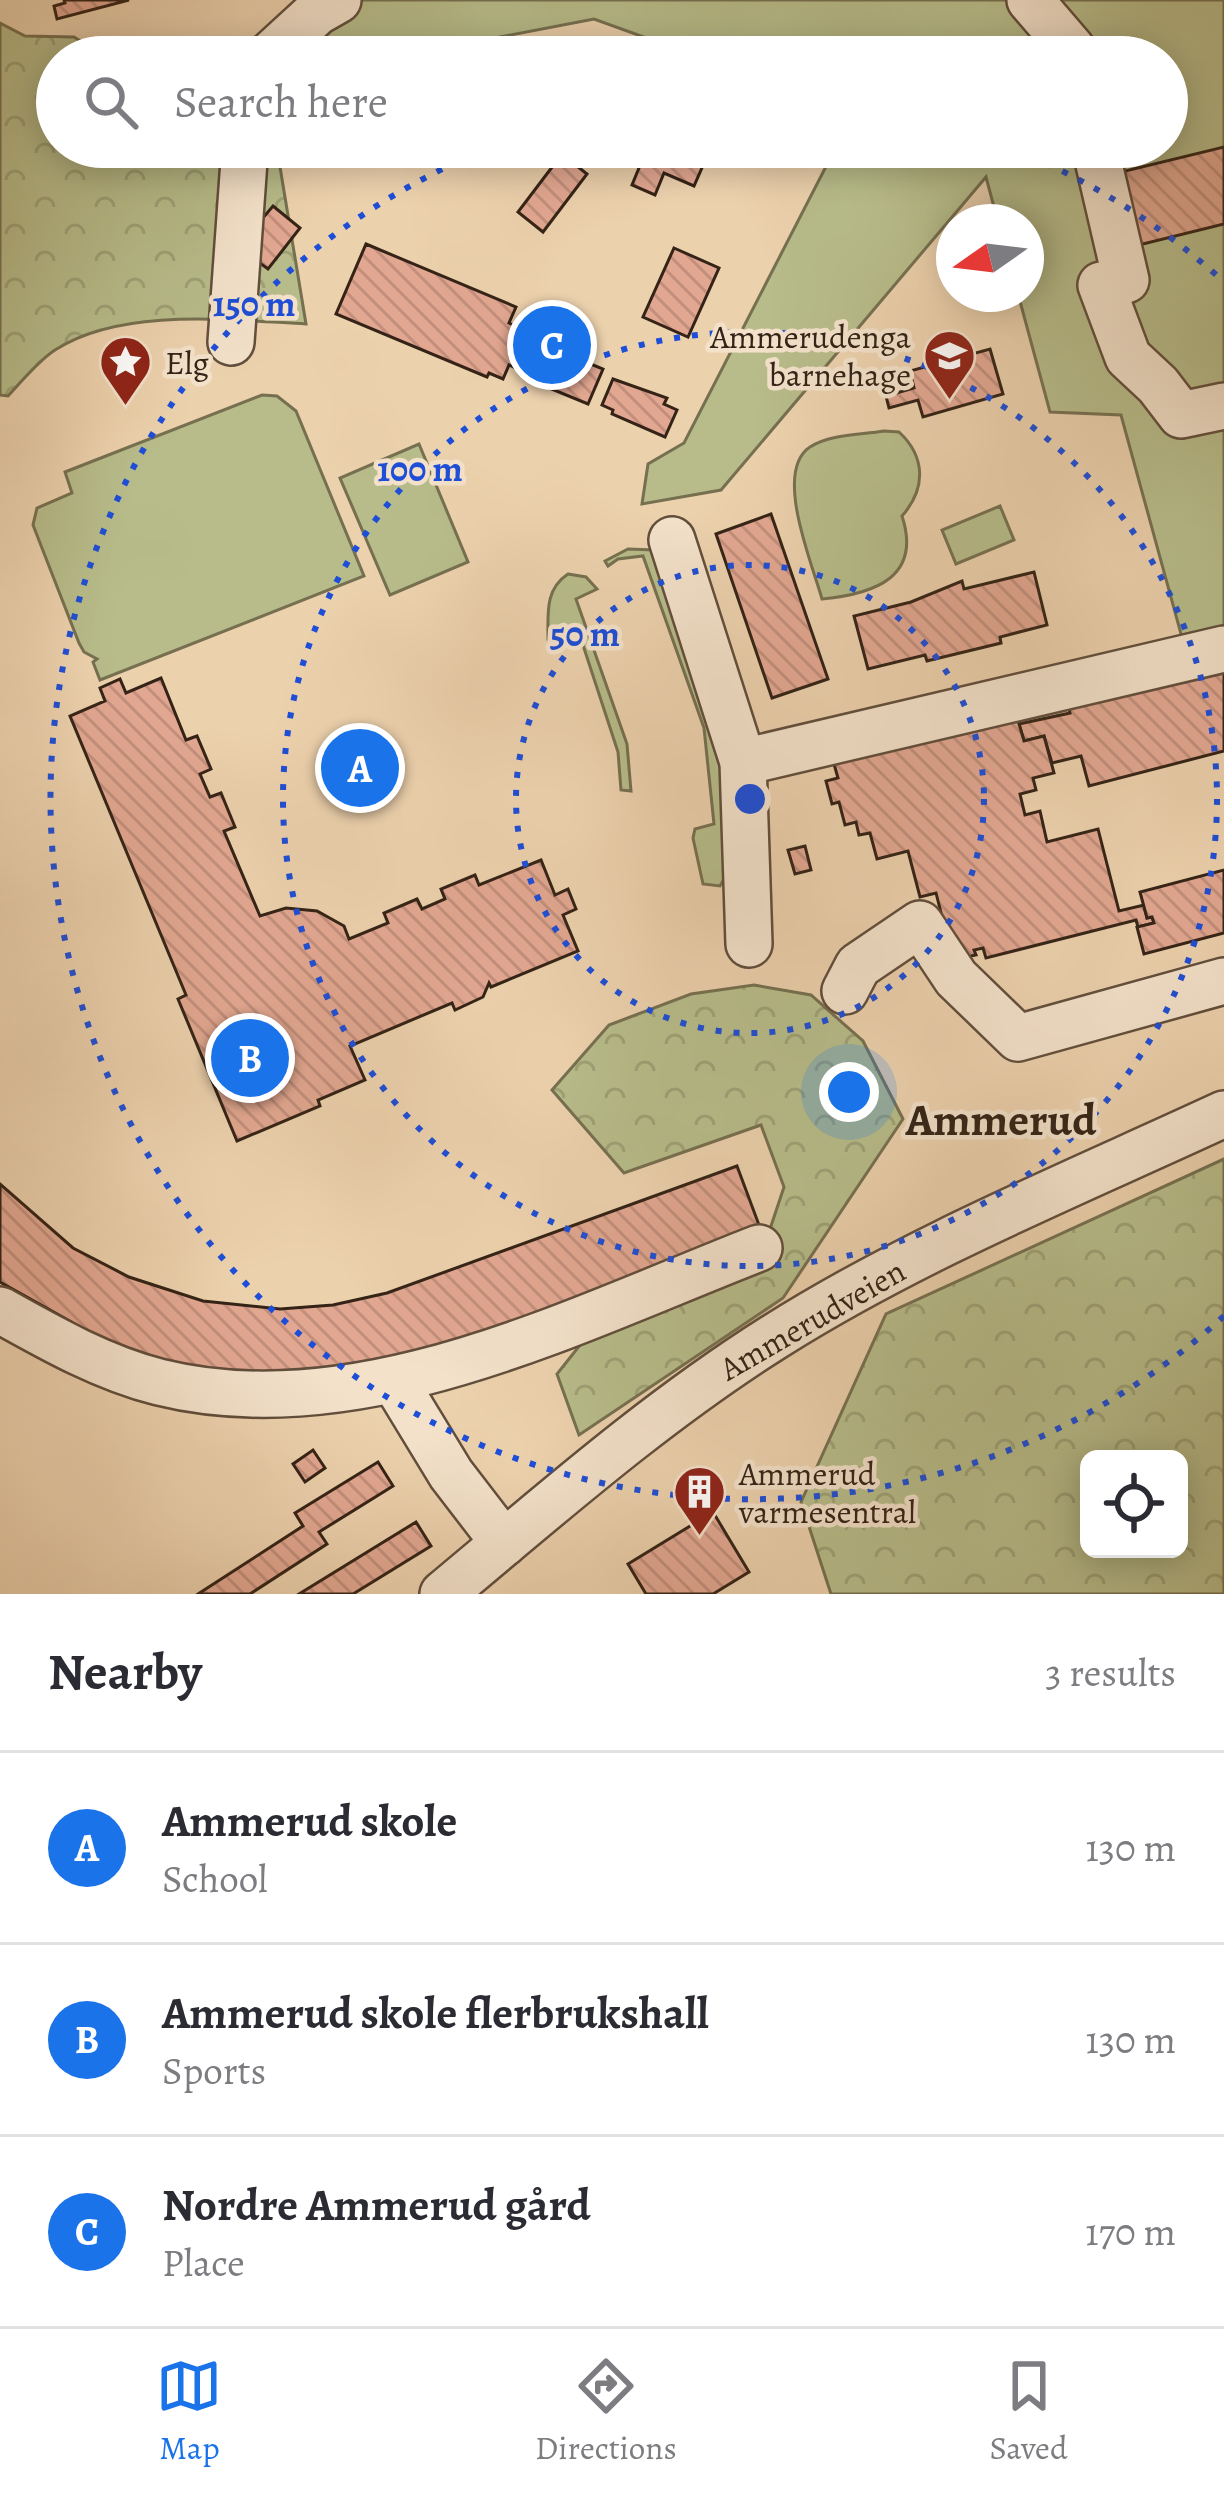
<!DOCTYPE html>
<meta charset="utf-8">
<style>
:root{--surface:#fff;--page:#f2f2f3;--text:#2b2b33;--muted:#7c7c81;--line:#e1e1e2;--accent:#1a73e8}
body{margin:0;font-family:Alegreya,serif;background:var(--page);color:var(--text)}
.controls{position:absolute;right:36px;bottom:36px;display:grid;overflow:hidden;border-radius:18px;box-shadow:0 6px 30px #0003}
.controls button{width:108px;height:108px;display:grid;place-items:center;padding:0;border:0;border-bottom:3px solid var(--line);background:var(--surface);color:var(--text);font:60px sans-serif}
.compass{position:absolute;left:936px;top:204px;width:108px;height:108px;border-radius:50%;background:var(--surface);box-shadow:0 6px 30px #0003;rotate:256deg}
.you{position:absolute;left:849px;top:1092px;width:42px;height:42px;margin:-30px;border:9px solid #fff;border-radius:50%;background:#1a73e8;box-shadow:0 0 0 18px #1a73e833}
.badge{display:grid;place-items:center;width:78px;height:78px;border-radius:50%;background:var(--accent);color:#fff;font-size:39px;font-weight:700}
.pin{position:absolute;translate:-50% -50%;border:6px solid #fff;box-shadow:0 3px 12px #0006}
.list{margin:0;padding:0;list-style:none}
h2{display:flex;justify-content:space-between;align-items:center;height:156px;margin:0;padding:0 48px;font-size:51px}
h2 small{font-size:39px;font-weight:400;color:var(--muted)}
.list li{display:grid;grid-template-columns:78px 1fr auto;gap:36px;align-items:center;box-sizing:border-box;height:192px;padding:0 48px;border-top:3px solid var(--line)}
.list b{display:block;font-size:45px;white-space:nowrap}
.list p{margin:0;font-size:39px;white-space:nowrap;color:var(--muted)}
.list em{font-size:39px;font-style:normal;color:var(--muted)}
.icon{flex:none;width:66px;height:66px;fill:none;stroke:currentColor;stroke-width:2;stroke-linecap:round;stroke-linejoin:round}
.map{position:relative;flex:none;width:1224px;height:1594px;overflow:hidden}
.search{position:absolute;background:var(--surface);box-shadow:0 6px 30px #0003;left:36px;right:36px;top:36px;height:132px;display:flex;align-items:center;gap:30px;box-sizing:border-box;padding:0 42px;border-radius:66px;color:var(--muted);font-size:45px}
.sheet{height:732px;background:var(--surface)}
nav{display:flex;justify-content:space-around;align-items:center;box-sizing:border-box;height:168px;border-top:3px solid var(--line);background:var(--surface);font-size:33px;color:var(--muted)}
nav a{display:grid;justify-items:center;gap:6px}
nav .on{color:var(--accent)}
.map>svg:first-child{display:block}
.green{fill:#b7bc8a;stroke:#767050;stroke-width:3}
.forest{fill:url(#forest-crowns);stroke:#767050;stroke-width:3;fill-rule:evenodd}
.building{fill:url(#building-back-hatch);stroke:#342316;stroke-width:3}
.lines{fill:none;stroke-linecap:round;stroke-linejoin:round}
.minor-casing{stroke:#624e3c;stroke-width:50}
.minor{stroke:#f3e1ca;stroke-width:45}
.ring{fill:none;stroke:#1d4ed8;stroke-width:6;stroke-dasharray:6 12}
.labels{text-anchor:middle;stroke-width:9;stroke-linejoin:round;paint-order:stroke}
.poi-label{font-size:33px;fill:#342316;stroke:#f3e1ca;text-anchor:start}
.street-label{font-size:33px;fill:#342316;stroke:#f3e1ca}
.district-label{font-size:45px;font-weight:bold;fill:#342316;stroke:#f3e1ca}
.centre{fill:#1d4ed8;stroke:#f3e1ca;stroke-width:6}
.ring-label{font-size:36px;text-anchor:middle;font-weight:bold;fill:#1d4ed8;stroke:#f3e1ca;stroke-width:9;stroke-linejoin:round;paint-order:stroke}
</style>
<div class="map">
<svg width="1224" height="1594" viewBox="0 0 1224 1594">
<defs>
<pattern id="forest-crowns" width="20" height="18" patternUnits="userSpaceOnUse" patternTransform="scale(3)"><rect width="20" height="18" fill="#b7bc8a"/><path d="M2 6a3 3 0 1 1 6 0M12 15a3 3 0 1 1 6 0" fill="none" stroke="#9ea176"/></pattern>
<pattern id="building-back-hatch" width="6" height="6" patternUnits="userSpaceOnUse" patternTransform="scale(3)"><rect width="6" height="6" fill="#e2a791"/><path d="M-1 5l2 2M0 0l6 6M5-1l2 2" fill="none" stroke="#c28f7c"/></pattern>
</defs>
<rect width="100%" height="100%" fill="#ecd1ad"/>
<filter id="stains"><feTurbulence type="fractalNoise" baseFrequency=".00167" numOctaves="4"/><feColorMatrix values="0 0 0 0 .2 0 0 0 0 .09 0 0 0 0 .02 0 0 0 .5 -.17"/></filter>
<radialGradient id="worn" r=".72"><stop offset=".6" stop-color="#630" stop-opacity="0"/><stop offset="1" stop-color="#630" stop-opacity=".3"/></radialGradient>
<g class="green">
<path d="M329 0H1224V634L1184 645 1121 415 1050 412 1018 294H1026V222H998L986 177 721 490 642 504 648 464 684 443 836 147H1167V57H699L594 19 396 57H251Z"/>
<path d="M262 395 277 396 296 411 364 576 100 680 93 662 97 659 84 652 79 643 33 525 37 508 72 493 65 472Z"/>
<path d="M884 431 899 432C926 457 926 489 902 516 922 577 875 594 822 599 812 563 773 471 810 447 830 434 860 435 884 431Z"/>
<path d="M419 444 468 562 390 595 340 478Z"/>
<path d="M1000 506 1014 540 956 564 942 530Z"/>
<path d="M628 549 654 550 719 742 728 872 720 886 703 884 693 838 695 829 714 824 704 728 643 556 618 559 608 566 605 561Z"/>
<path d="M568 574 586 577 597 589 576 599 627 744 631 791 621 790 618 752 581 639H548C548 613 545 589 568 574Z"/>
</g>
<g class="forest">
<path d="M0 23 25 36 74 37 106 57H57V147H256L279 161 306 324C230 320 121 307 55 350 38 361 22 381 8 396L0 395Z"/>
<path d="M754 985 811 995 863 1041 903 1119 783 1298 579 1435 557 1374 588 1335 766 1241 784 1187 761 1125 624 1173 552 1090 609 1025 691 994Z"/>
<path d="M1224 1159V1594H831L801 1502 886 1314ZM1179 1459V1549H1089V1459Z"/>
</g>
<g class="building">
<path d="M64 0H129L57 19 54 6 65 3Z"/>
<path d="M602 147H711L694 186 664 173 655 195 632 185 641 163Z"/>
<path d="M1224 147V224L1139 245 1121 172Z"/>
<path d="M562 154 587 174 543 232 518 212Z"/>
<path d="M273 206 300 228 268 269 248 254 245 239Z"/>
<path d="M366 244 516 307 509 323 520 328 517 336 531 341 520 370 509 365 503 379 489 373 487 377 336 314Z"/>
<path d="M674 248 719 268 688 337 643 317Z"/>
<path d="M990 349 1003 394 923 417 918 400 889 408 886 396 914 388 910 371Z"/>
<path d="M564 353 603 369 588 404 549 388Z"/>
<path d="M613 379 667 398 664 404 677 410 665 437 612 414 613 410 602 405Z"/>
<path d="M771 514 828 679 772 698 716 534Z"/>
<path d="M1034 572 1047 625 1000 637 1001 643 927 661 925 655 868 669 854 616 911 602 962 581 964 589Z"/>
<path d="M1224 665V751L1089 786 1081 756 1052 763 1044 736 1024 741 1019 724 1070 713 1068 705Z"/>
<path d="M161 678 186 740 197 736 211 769 200 774 210 797 221 793 235 827 224 831 260 916 286 908 317 911 344 926 349 939 388 923 384 913 417 899 422 909 445 899 441 889 475 875 479 885 541 860 555 895 568 889 576 909 563 915 578 951 491 987 489 983 483 997 455 1010 452 1003 350 1046 365 1080 318 1100 320 1106 237 1141 178 999 186 995 70 716 105 701 100 688 120 679 126 693Z"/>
<path d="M1017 717 1024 741 1044 736 1054 773 1033 778 1036 790 1020 794 1025 815 1040 811 1047 842 1098 829 1119 911 1144 905 1147 918 1152 917 1154 923 1138 927 1136 920 986 958 983 948 974 950 976 955 953 960 936 893 920 897 908 851 877 859 870 833 859 835 856 822 845 825 839 802 832 804 826 781 838 778 834 764Z"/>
<path d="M805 846 811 870 795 874 788 850Z"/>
<path d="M1224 870V933L1144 954 1137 927 1154 923 1152 917 1147 918 1140 892Z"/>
<path d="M737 1166 762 1233 435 1353 250 1379 127 1353 0 1282V1184L73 1248 129 1277 203 1301 280 1309 333 1305 387 1293Z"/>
<path d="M313 1450 325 1468 305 1482 293 1464Z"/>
<path d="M378 1462 393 1486 319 1532 327 1544 250 1594H198L303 1526 295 1513Z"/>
<path d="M713 1512 749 1572 713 1594H646L628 1564Z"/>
<path d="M416 1522 431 1546 353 1594H299Z"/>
</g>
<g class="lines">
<defs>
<g id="minor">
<path d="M1030 0 1072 49 1074 57"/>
<path d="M268 57 317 12 338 0"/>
<path d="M1095 147 1126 280 1101 285 1128 357 1158 385 1181 415 1224 406"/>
<path d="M231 342 245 147"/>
<path d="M672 540 743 762 749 944"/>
<path d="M743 762 1224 649"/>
<path d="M845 991 858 966 920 924 956 978 1018 1038 1224 981"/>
<path d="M0 1310C50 1338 103 1368 159 1382 359 1432 576 1319 759 1248"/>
<path d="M395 1382 451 1474 504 1543"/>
<path d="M443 1594C551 1504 655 1412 774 1337 915 1248 1073 1184 1224 1114"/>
</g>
</defs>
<use href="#minor" class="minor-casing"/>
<use href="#minor" class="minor"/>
</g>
<g class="ring">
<circle cx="750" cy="799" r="234"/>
<circle cx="750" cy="799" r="467"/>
<path d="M1224 1316A701 701 0 1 1 487 149M1013 149A701 701 0 0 1 1224 282"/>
</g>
<defs>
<symbol id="school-pin" viewBox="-11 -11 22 30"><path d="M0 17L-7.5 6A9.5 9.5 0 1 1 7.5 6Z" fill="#8f2418" stroke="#f3e1ca"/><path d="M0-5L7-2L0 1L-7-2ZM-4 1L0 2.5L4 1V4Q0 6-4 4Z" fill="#fff"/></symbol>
<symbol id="sight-pin" viewBox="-11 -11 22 30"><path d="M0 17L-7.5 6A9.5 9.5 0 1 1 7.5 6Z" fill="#8f2418" stroke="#f3e1ca"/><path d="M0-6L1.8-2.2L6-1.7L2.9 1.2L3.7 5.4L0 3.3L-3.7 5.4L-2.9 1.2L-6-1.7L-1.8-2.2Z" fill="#fff"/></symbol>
<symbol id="building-pin" viewBox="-11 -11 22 30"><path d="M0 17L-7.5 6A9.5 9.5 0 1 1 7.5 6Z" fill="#8f2418" stroke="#f3e1ca"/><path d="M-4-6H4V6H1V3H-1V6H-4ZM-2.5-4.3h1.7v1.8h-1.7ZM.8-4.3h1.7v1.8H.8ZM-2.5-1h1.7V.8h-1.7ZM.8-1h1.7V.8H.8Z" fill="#fff"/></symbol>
</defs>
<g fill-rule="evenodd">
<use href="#school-pin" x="920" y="326" width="59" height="81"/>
<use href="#sight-pin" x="96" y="332" width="59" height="81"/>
<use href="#building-pin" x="670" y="1462" width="59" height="81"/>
</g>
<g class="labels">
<g class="poi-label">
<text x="911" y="348" text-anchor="end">Ammerudenga<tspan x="911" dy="38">barnehage</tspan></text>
<text x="165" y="374">Elg</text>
<text x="739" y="1485">Ammerud<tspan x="739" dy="38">varmesentral</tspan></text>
</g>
<g class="street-label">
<text transform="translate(812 1319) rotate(-30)" y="12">Ammerudveien</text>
</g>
<g class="district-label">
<text x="1001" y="1135">Ammerud</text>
</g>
</g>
<circle cx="750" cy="799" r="18" class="centre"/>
<g class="ring-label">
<text x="254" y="316">150 m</text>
<text x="420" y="481">100 m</text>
<text x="585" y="646">50 m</text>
</g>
<rect width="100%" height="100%" filter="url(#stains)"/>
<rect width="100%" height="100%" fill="url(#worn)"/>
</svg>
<div class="controls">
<button><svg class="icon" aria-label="locate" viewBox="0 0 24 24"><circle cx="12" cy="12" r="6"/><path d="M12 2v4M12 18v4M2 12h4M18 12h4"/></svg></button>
</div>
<svg class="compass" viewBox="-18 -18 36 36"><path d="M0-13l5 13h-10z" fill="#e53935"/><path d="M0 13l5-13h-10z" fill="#7c7c81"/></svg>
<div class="you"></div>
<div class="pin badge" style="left:360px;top:768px">A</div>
<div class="pin badge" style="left:250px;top:1058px">B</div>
<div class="pin badge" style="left:552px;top:345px">C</div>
<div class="search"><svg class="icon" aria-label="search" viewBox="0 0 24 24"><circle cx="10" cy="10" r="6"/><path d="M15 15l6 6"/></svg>Search here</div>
</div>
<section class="sheet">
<h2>Nearby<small>3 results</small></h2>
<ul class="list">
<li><span class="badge">A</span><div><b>Ammerud skole</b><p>School</p></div><em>130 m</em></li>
<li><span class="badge">B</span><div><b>Ammerud skole flerbrukshall</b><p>Sports</p></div><em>130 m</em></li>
<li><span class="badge">C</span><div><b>Nordre Ammerud gård</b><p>Place</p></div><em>170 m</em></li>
</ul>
</section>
<nav>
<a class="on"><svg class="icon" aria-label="map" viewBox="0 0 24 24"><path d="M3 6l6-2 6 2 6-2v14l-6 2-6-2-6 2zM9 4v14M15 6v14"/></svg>Map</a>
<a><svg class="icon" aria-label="directions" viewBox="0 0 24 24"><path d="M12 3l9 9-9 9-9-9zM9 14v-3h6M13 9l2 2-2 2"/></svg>Directions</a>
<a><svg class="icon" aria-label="saved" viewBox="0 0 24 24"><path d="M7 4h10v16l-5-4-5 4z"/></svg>Saved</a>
</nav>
